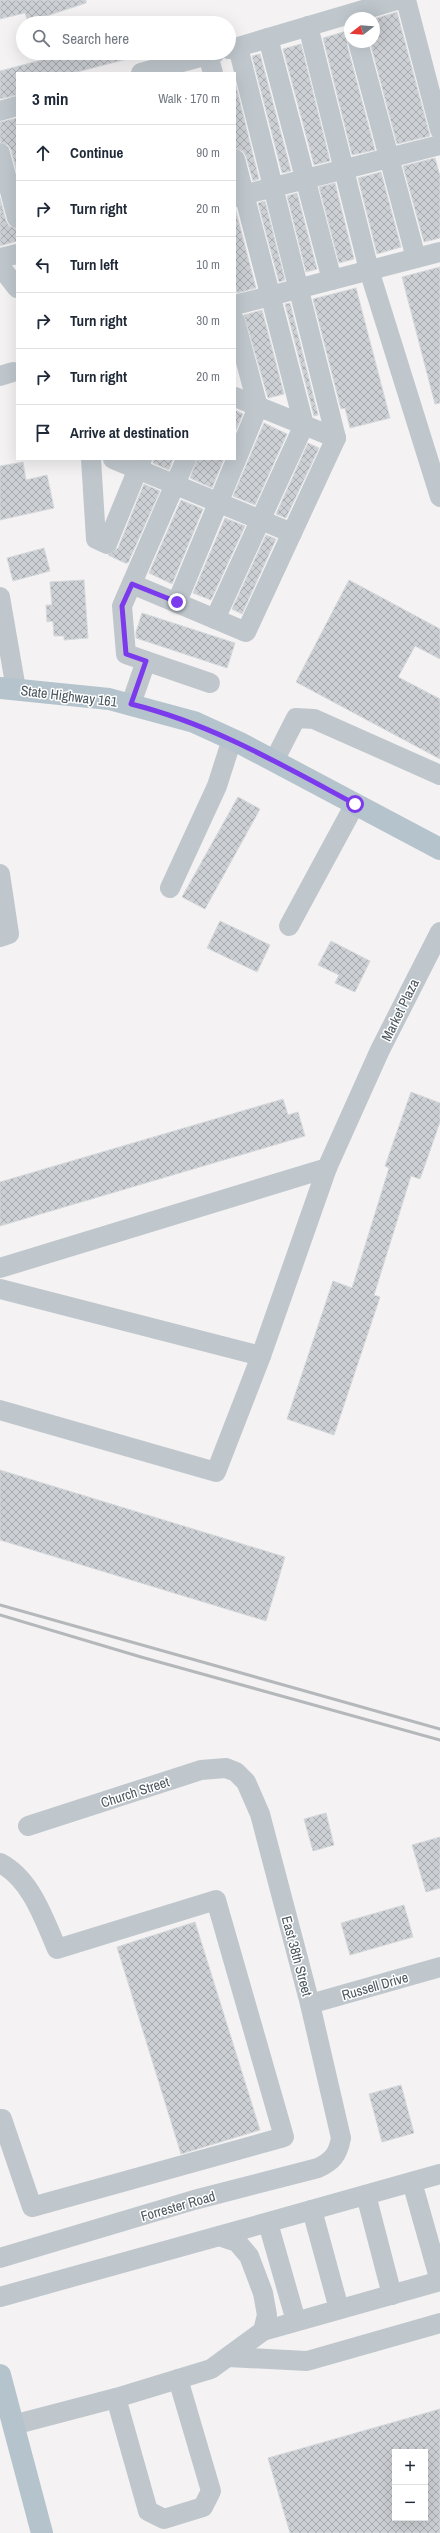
<!DOCTYPE html>
<meta charset="utf-8">
<style>
:root{--surface:#fff;--page:#f2f2f3;--text:#1f2937;--muted:#747a83;--line:#e0e1e3}
body{margin:0;font-family:"Archivo Narrow",sans-serif;background:var(--page);color:var(--text)}
.controls{position:absolute;right:12px;bottom:12px;display:grid;overflow:hidden;border-radius:0px;box-shadow:0 4px 16px #0002}
.controls button{width:36px;height:36px;display:grid;place-items:center;padding:0;border:0;border-bottom:1px solid var(--line);background:var(--surface);color:var(--text);font:20px sans-serif}
.compass{position:absolute;left:344px;top:12px;width:36px;height:36px;border-radius:50%;background:var(--surface);box-shadow:0 4px 16px #0002;rotate:253deg}
.stop{position:absolute;width:12px;height:12px;margin:-9px;border:3px solid #7c3aed;border-radius:50%;background:#fff}
.stop.end{background:#7c3aed;border-color:#fff;box-shadow:0 1px 4px #0008}
.list{margin:0;padding:0;list-style:none}
h2{display:flex;justify-content:space-between;align-items:center;height:52px;margin:0;padding:0 16px;font-size:17px}
h2 small{font-size:13px;font-weight:400;color:var(--muted)}
.list li{display:grid;grid-template-columns:26px 1fr auto;gap:12px;align-items:center;box-sizing:border-box;height:56px;padding:0 16px;border-top:1px solid var(--line)}
.list b{display:block;font-size:15px;white-space:nowrap}
.list em{font-size:13px;font-style:normal;color:var(--muted)}
.icon{flex:none;width:22px;height:22px;fill:none;stroke:currentColor;stroke-width:2;stroke-linecap:round;stroke-linejoin:round}
.map{position:relative;flex:none;width:440px;height:2533px;overflow:hidden}
.search{position:absolute;background:var(--surface);box-shadow:0 4px 16px #0002;left:16px;top:16px;width:220px;height:44px;display:flex;align-items:center;gap:10px;box-sizing:border-box;padding:0 14px;border-radius:22px;color:var(--muted);font-size:15px}
.panel{position:absolute;background:var(--surface);box-shadow:0 4px 16px #0002;left:16px;top:72px;width:220px;height:388px;border-radius:0px}
.map>svg:first-child{display:block}
.building{fill:url(#building-cross-hatch);stroke:#d6d9dc;fill-rule:evenodd}
.lines{fill:none;stroke-linecap:round;stroke-linejoin:round}
.minor{stroke:#bfc7cd;stroke-width:20}
.major{stroke:#b5c3cd;stroke-width:22}
.rail{stroke:#b5b8bb;stroke-width:3}
.route{stroke:#7c3aed;stroke-width:5}
.labels{text-anchor:middle;stroke-width:3;stroke-linejoin:round;paint-order:stroke}
.street-label{font-size:14px;fill:#4b565d;stroke:#fff}
</style>
<div class="map">
<svg width="440" height="2533" viewBox="0 0 440 2533">
<defs>
<pattern id="building-cross-hatch" width="8" height="8" patternUnits="userSpaceOnUse"><rect width="8" height="8" fill="#cccfd3"/><path d="M0 0l8 8M0 8l8-8" fill="none" stroke="#a8abae"/></pattern>
</defs>
<rect width="100%" height="100%" fill="#f4f2f2"/>
<g class="building">
<path d="M0 0H86V3L28 22 25 13 0 19Z"/>
<path d="M397 12 430 136 397 144 370 42H374V19Z"/>
<path d="M350 30 347 45 375 150 352 155 323 38Z"/>
<path d="M301 44 330 161 314 165 283 49Z"/>
<path d="M68 53H131V58L73 73H17V95L0 99V71Z"/>
<path d="M260 54 291 171 282 173 252 56Z"/>
<path d="M235 82 259 179 253 181 246 156 243 151 235 148Z"/>
<path d="M17 118V173L11 150 8 145 0 142V122Z"/>
<path d="M435 158 440 176V238L424 242 403 166Z"/>
<path d="M381 172 401 247 377 254 358 178Z"/>
<path d="M335 183 354 259 339 263 319 187Z"/>
<path d="M297 193 317 269 306 272 287 196Z"/>
<path d="M0 198 6 221 9 226 17 229V241L0 246Z"/>
<path d="M265 201 285 280 279 282 258 203Z"/>
<path d="M235 208 256 288 237 293 235 284Z"/>
<path d="M440 267V403L435 404 402 277Z"/>
<path d="M356 288 390 418 350 428 345 408 341 409 313 299Z"/>
<path d="M290 303 318 415 314 416 285 304Z"/>
<path d="M262 310 284 394 268 398 244 315Z"/>
<path d="M235 410 243 414 235 432Z"/>
<path d="M264 423 287 434 255 505 233 496Z"/>
<path d="M308 443 319 448 286 518 276 514Z"/>
<path d="M153 459H173L169 470 153 463Z"/>
<path d="M197 459H224L212 488 190 478Z"/>
<path d="M23 462 26 480 47 475 54 508 0 520V466Z"/>
<path d="M144 484 160 491 128 563H125L108 555 118 548Z"/>
<path d="M181 500 203 509 172 584 149 573Z"/>
<path d="M225 518 245 526 211 600 193 593Z"/>
<path d="M266 535 276 539 242 614 232 609Z"/>
<path d="M44 548 50 571 13 581 7 558Z"/>
<path d="M84 580 88 638 64 640V636H54L53 621 47 622 46 605H52L50 582Z"/>
<path d="M349 580 440 629V659L415 646 398 677 440 699V759L296 682Z"/>
<path d="M142 613 235 643 227 668 136 638V632Z"/>
<path d="M238 797 260 809 205 909 182 897Z"/>
<path d="M220 921 270 945 257 972 207 948Z"/>
<path d="M331 941 370 961 355 992 335 983 339 975 318 965Z"/>
<path d="M411 1092 440 1103V1122L420 1179 411 1176 374 1295 380 1297 334 1435 287 1419 333 1281 352 1288 389 1168 385 1166Z"/>
<path d="M283 1099 288 1115 298 1112 305 1136 0 1226V1182Z"/>
<path d="M0 1470 285 1557 266 1621 0 1540Z"/>
<path d="M326 1813 334 1845 313 1851 304 1819Z"/>
<path d="M440 1837V1888L426 1892 412 1845Z"/>
<path d="M404 1905 413 1937 350 1955 341 1923Z"/>
<path d="M195 1922 260 2130 181 2154 117 1947Z"/>
<path d="M401 2085 414 2133 382 2142 369 2094Z"/>
<path d="M440 2409V2533H290L268 2458ZM395 2452H425V2518H395Z"/>
</g>
<g class="lines">
<g class="minor">
<path d="M406 0 440 130"/>
<path d="M308 26 369 270 440 497"/>
<path d="M268 38 332 280"/>
<path d="M358 42 416 258"/>
<path d="M238 47 397 0"/>
<path d="M208 55 213 73"/>
<path d="M141 73 215 53"/>
<path d="M0 111 17 106"/>
<path d="M0 153 17 218"/>
<path d="M235 197 440 145"/>
<path d="M0 258 17 254"/>
<path d="M0 266 17 288"/>
<path d="M235 305 440 252"/>
<path d="M0 376 13 372"/>
<path d="M235 397 336 438"/>
<path d="M91 459 96 539 107 544 142 459"/>
<path d="M113 459 292 533"/>
<path d="M132 584 246 632 336 438 238 47 229 49"/>
<path d="M0 597 16 689"/>
<path d="M177 602 258 407 235 321"/>
<path d="M215 619 304 425 235 159"/>
<path d="M146 661 210 683"/>
<path d="M131 704 146 661 126 654 122 606 186 459"/>
<path d="M274 761 296 718 314 719 440 775"/>
<path d="M0 874 9 934 0 937"/>
<path d="M170 888 217 786 232 739"/>
<path d="M289 926 355 804"/>
<path d="M0 1268 327 1168 380 1050 440 932"/>
<path d="M0 1289 261 1356"/>
<path d="M0 1410 216 1472 261 1356 327 1168"/>
<path d="M0 1863C31 1879 44 1919 57 1949L216 1900 284 2137 32 2207 2 2119H0"/>
<path d="M310 2004 440 1967"/>
<path d="M412 2182 440 2281"/>
<path d="M366 2195 392 2295"/>
<path d="M312 2210 339 2309"/>
<path d="M268 2223 296 2321"/>
<path d="M219 2236 440 2174"/>
<path d="M0 2258 194 2200 318 2168C333 2161 338 2154 341 2138L310 2004 260 1814 246 1782 236 1772 226 1768 201 1770 28 1826"/>
<path d="M0 2297 219 2236 237 2242 249 2256 263 2293 267 2315 263 2331 211 2369 116 2398 13 2425"/>
<path d="M263 2331 440 2281"/>
<path d="M228 2357 307 2361 440 2323"/>
<path d="M116 2398 148 2511 164 2519 203 2507 211 2491 178 2379"/>
</g>
<g class="major">
<path d="M0 688 109 699 194 722 240 743 440 849"/>
<path d="M0 2375 42 2533"/>
</g>
<g class="rail">
<path d="M0 1605 440 1729"/>
<path d="M0 1615 141 1657 440 1740"/>
</g>
</g>
<g class="lines">
<path class="route" d="M177 602 132 584 122 606 126 654 146 661 131 704C212 724 282 765 355 804"/>
</g>
<g class="labels">
<g class="street-label">
<text transform="translate(69 696) rotate(7)" y="5">State Highway 161</text>
<text transform="translate(400 1010) rotate(-64)" y="5">Market Plaza</text>
<text transform="translate(135 1792) rotate(-18)" y="5">Church Street</text>
<text transform="translate(297 1956) rotate(75)" y="5">East 38th Street</text>
<text transform="translate(375 1986) rotate(-16)" y="5">Russell Drive</text>
<text transform="translate(178 2206) rotate(-16)" y="5">Forrester Road</text>
</g>
</g>
</svg>
<div class="controls">
<button>+</button>
<button>−</button>
</div>
<svg class="compass" viewBox="-18 -18 36 36"><path d="M0-13l5 13h-10z" fill="#e53935"/><path d="M0 13l5-13h-10z" fill="#747a83"/></svg>
<div class="stop" style="left:355px;top:804px"></div>
<div class="stop end" style="left:177px;top:602px"></div>
<div class="search"><svg class="icon" aria-label="search" viewBox="0 0 24 24"><circle cx="10" cy="10" r="6"/><path d="M15 15l6 6"/></svg>Search here</div>
<section class="panel">
<h2>3 min<small>Walk · 170 m</small></h2>
<ul class="list">
<li><svg class="icon" aria-label="ahead" viewBox="0 0 24 24"><path d="M12 20V5M6 11l6-6 6 6"/></svg><div><b>Continue</b></div><em>90 m</em></li>
<li><svg class="icon" aria-label="right" viewBox="0 0 24 24"><path d="M7 20v-9h11M14 6l5 5-5 5"/></svg><div><b>Turn right</b></div><em>20 m</em></li>
<li><svg class="icon" aria-label="left" viewBox="0 0 24 24"><path d="M17 20v-9H6M10 6l-5 5 5 5"/></svg><div><b>Turn left</b></div><em>10 m</em></li>
<li><svg class="icon" aria-label="right" viewBox="0 0 24 24"><path d="M7 20v-9h11M14 6l5 5-5 5"/></svg><div><b>Turn right</b></div><em>30 m</em></li>
<li><svg class="icon" aria-label="right" viewBox="0 0 24 24"><path d="M7 20v-9h11M14 6l5 5-5 5"/></svg><div><b>Turn right</b></div><em>20 m</em></li>
<li><svg class="icon" aria-label="arrive" viewBox="0 0 24 24"><path d="M6 21V4h12l-3 4 3 4H6"/></svg><div><b>Arrive at destination</b></div></li>
</ul>
</section>
</div>
